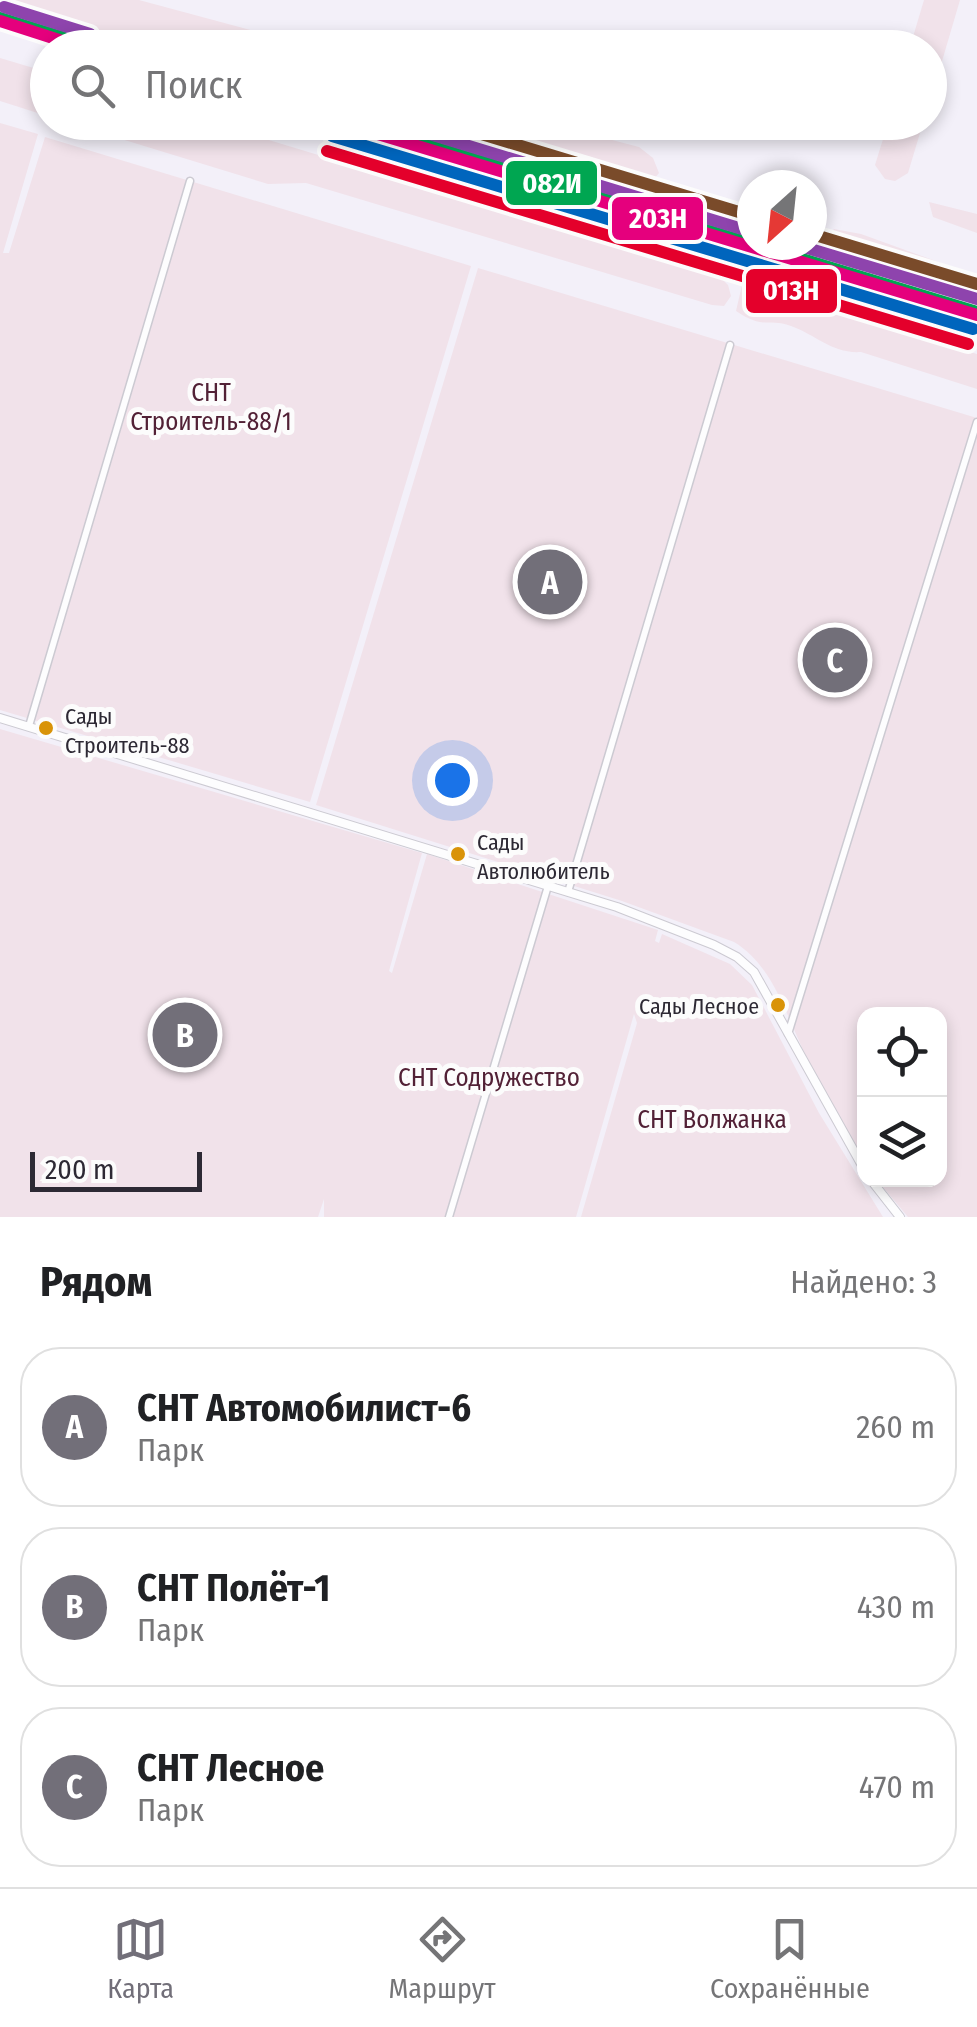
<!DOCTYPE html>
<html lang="ru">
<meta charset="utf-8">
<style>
:root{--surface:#fff;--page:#f2f2f2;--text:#202124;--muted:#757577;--line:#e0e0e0;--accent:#726f79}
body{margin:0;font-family:"Fira Sans Condensed",sans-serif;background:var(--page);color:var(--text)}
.controls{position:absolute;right:30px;bottom:30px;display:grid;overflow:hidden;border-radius:20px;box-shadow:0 5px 15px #0003}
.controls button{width:90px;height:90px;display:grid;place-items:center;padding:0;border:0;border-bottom:2px solid var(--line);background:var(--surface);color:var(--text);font:50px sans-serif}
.compass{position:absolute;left:737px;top:170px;width:90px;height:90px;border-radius:50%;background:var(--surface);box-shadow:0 5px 15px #0003;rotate:207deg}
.scale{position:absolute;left:30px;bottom:25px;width:172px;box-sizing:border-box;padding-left:10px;border:5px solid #2d2934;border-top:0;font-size:28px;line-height:35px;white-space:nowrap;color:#2d2934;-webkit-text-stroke:8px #fcfcfc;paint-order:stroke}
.you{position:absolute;left:452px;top:780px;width:35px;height:35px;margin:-25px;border:8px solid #fff;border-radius:50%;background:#1a73e8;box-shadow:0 0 0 15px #1a73e833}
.badge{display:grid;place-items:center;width:65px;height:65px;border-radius:50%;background:var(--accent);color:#fff;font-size:32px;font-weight:700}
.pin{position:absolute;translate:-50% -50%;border:5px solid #fff;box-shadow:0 2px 10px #0006}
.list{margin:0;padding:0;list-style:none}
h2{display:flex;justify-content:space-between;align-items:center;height:130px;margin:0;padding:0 40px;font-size:42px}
h2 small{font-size:32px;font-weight:400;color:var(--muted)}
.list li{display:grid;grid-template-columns:65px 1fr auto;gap:30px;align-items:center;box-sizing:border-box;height:160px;margin:0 20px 20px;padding:0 20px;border:2px solid var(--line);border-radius:40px}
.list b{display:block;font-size:38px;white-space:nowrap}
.list p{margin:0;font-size:32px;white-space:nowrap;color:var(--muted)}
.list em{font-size:32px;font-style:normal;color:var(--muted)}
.icon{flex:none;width:55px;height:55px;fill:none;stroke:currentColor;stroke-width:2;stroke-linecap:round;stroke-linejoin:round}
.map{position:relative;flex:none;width:977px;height:1217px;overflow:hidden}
.search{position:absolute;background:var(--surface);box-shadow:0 5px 15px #0003;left:30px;right:30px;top:30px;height:110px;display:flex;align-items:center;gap:25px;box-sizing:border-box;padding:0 35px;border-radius:55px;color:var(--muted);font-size:38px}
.sheet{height:670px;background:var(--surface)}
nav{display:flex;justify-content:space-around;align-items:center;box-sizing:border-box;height:140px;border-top:2px solid var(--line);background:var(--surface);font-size:28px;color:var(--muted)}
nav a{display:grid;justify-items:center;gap:5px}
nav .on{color:var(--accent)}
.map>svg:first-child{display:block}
.green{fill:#f1e2ea}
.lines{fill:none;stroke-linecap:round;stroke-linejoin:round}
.minor-casing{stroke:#cccad2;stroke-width:9}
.tertiary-casing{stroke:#cccad2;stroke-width:10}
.minor{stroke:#fdfdfe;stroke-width:6}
.tertiary{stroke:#fdfdfe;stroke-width:8}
.rail-1-casing{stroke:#fcfcfc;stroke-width:20}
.rail-2-casing{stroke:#fcfcfc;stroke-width:20}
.rail-3-casing{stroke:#fcfcfc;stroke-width:20}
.rail-4-casing{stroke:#fcfcfc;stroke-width:20}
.rail-5-casing{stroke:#fcfcfc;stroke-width:20}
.rail-6-casing{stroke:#fcfcfc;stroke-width:20}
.rail-1{stroke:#00a651;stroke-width:12}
.rail-2{stroke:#e5007d;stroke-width:12}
.rail-3{stroke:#0065bd;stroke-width:12}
.rail-4{stroke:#8e44ad;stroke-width:12}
.rail-5{stroke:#e4002b;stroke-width:12}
.rail-6{stroke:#7a4b2a;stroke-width:12}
.bus-dot{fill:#d99308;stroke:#fcfcfc;stroke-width:4}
.labels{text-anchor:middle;stroke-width:10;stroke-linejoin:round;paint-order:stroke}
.bus-label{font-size:22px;fill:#2d2934;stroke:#fcfcfc;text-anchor:start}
.park-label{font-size:25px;fill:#522136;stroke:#fcfcfc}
.line-badge{stroke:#fcfcfc;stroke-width:4}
.badge-label{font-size:28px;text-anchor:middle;font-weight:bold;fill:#fff}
</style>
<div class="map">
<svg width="977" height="1217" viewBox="0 0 977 1217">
<rect width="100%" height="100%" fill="#f3f0f9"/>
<g class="green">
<path d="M0 0H139L313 47H142L0 3Z"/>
<path d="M924 0H960L930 102V48L910 47Z"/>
<path d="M0 58 47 72V116L0 101Z"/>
<path d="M0 123 38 134 3 253H9L45 137 471 266 310 802 0 710Z"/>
<path d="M69 123H213L720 277 728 285 731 296 724 306 712 305 306 183 268 184Z"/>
<path d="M421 123H547L639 147 653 158 659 173 650 184 631 185 578 167Z"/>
<path d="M888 123H923L908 173 895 181 885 179 875 165Z"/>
<path d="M684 192 752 210V229L684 205 679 198Z"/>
<path d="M929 202 977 214V233L933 217Z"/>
<path d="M834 229 861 234 977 276V296L832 247 825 239Z"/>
<path d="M478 268 977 418V1217H908L877 1180H940V1014H864V1160C845 1126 825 1093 807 1058 787 1018 774 966 734 942L622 901 316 805Z"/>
<path d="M742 285 977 354V389L861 352C833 354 816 335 791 326 769 318 764 330 736 311Z"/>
<path d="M0 729 422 853 389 971 392 973 427 854 658 930 655 941 659 943 662 934 730 964 752 985 819 1113 883 1217H581L637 1023 634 1014 576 1217H324V1199L318 1217H0Z"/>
</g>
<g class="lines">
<defs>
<g id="minor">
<path d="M29 726 190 181"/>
<path d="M568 892 730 345"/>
<path d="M788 1034 977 422"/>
<path d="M449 1217 548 886"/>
</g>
<g id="tertiary">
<path d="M0 718 617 907 714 945 737 957 754 972 864 1169"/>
<path d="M871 1180 900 1217"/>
</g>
</defs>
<use href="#minor" class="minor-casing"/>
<use href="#tertiary" class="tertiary-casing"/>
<use href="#minor" class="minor"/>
<use href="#tertiary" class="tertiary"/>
<defs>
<g id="rail-1">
<path d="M0 18 97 48"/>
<path d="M351 122 752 244"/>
<path d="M756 245 977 312"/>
</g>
<g id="rail-2">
<path d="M0 21 84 48"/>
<path d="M338 122 977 315"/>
</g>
<path id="rail-3" d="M332 136 973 329"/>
<g id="rail-4">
<path d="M4 7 90 34"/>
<path d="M390 122 752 232"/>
<path d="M797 245 977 299"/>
</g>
<path id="rail-5" d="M327 151 968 344"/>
<g id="rail-6">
<path d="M442 122 752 216"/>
<path d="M812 234 977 284"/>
</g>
</defs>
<use href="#rail-1" class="rail-1-casing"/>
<use href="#rail-2" class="rail-2-casing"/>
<use href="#rail-3" class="rail-3-casing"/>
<use href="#rail-4" class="rail-4-casing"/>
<use href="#rail-5" class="rail-5-casing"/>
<use href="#rail-6" class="rail-6-casing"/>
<use href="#rail-1" class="rail-1"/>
<use href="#rail-2" class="rail-2"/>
<use href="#rail-3" class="rail-3"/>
<use href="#rail-4" class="rail-4"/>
<use href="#rail-5" class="rail-5"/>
<use href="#rail-6" class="rail-6"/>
</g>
<g class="bus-dot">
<circle cx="46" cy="728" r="9"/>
<circle cx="458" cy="854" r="9"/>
<circle cx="778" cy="1005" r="9"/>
</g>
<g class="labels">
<g class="bus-label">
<text x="65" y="724">Сады<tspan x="65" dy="29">Строитель-88</tspan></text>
<text x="477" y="850">Сады<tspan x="477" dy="29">Автолюбитель</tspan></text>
<text x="759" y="1014" text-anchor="end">Сады Лесное</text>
</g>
<g class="park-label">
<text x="211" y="401">СНТ<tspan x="211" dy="29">Строитель-88/1</tspan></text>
<text x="489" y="1086">СНТ Содружество</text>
<text x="712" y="1128">СНТ Волжанка</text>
</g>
</g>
<g class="line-badge">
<rect x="504" y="159" width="95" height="48" rx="10" fill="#00a651"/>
<rect x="610" y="195" width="95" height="47" rx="10" fill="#e5007d"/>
<rect x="744" y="267" width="95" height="48" rx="10" fill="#e4002b"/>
</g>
<g class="badge-label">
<text x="552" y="193">082И</text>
<text x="658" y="228">203Н</text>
<text x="791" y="300">013Н</text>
</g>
</svg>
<div class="controls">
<button><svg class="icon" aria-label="locate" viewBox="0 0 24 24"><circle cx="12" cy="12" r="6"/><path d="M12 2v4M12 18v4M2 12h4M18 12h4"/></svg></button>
<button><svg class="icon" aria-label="layers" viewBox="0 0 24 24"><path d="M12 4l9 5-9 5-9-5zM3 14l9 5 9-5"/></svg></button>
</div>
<svg class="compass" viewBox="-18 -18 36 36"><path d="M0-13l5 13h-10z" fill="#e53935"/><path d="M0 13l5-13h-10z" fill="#757577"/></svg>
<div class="scale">200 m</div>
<div class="you"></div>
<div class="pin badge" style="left:550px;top:582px">A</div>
<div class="pin badge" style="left:185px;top:1035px">B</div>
<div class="pin badge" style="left:835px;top:660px">C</div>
<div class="search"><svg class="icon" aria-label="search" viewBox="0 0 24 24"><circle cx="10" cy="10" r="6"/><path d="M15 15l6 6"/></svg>Поиск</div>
</div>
<section class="sheet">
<h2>Рядом<small>Найдено: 3</small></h2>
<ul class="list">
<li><span class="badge">A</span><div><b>СНТ Автомобилист-6</b><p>Парк</p></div><em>260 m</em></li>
<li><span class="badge">B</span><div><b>СНТ Полёт-1</b><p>Парк</p></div><em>430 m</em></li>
<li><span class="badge">C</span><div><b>СНТ Лесное</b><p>Парк</p></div><em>470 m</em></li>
</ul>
</section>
<nav>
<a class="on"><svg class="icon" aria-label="map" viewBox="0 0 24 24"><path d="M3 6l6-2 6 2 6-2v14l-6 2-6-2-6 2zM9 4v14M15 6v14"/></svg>Карта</a>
<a><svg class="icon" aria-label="directions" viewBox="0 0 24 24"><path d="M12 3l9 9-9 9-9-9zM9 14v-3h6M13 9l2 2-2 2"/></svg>Маршрут</a>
<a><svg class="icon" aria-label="saved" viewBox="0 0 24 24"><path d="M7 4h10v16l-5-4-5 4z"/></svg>Сохранённые</a>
</nav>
